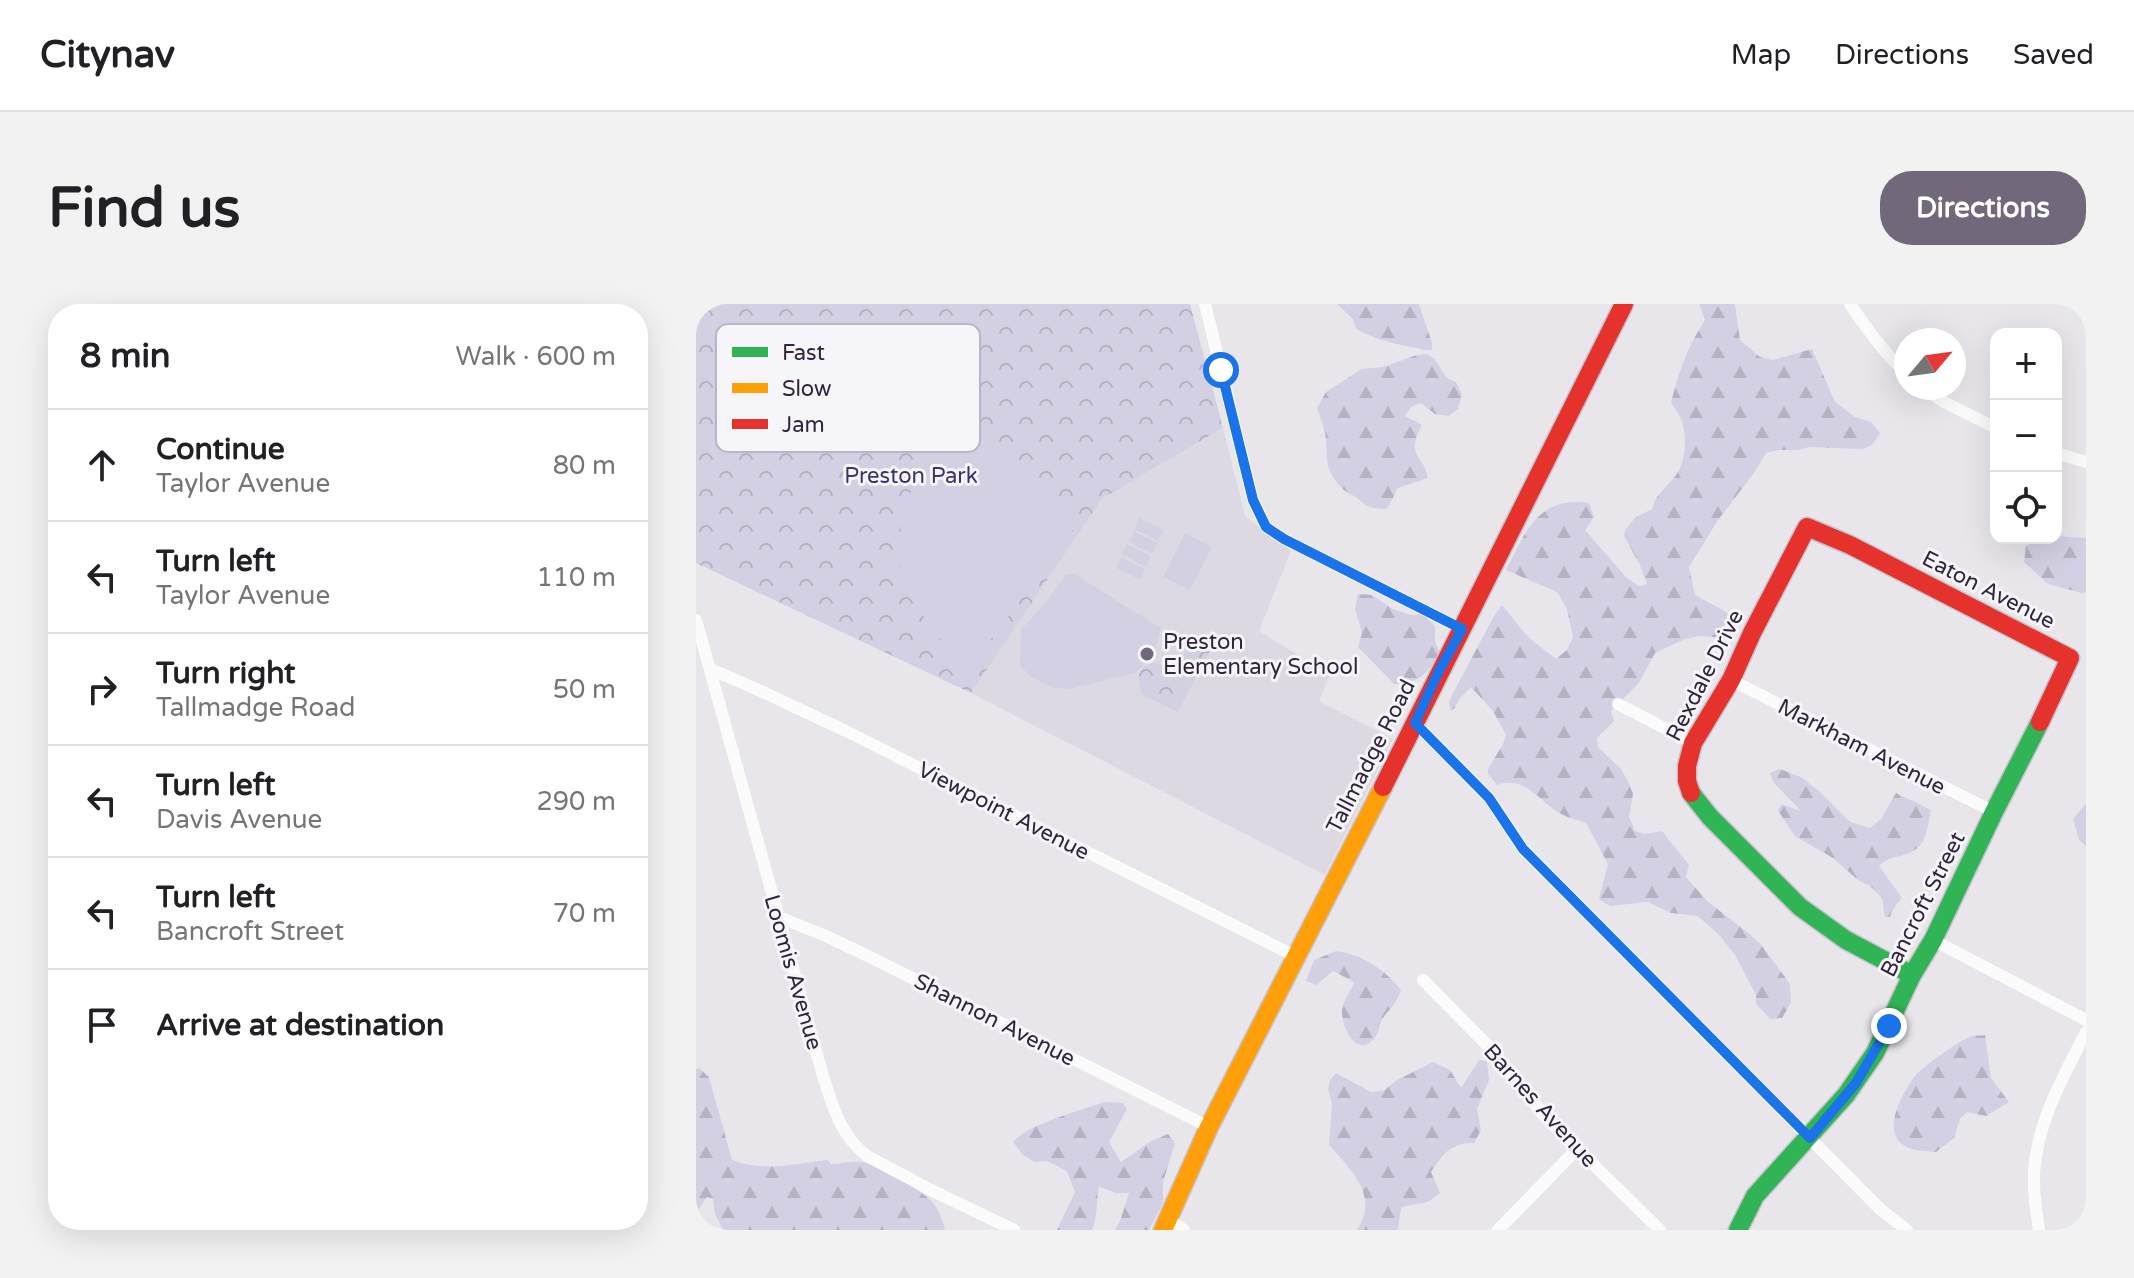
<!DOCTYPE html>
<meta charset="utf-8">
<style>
:root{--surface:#fff;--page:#f2f2f2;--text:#202124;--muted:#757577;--line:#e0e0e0;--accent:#72687b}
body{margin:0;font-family:"Varela Round",sans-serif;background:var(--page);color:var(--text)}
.controls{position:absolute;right:24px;top:24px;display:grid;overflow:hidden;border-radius:16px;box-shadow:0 8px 32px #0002}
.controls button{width:72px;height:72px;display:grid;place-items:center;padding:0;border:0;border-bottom:2px solid var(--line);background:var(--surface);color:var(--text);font:40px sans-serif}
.compass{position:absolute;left:1198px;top:24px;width:72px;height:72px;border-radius:50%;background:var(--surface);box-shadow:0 8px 32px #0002;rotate:61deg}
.stop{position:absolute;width:24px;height:24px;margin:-18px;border:6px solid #1a73e8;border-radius:50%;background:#fff}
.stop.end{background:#1a73e8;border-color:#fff;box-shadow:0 2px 8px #0008}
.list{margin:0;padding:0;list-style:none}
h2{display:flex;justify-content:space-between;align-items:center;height:104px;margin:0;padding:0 32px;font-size:34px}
h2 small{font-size:26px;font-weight:400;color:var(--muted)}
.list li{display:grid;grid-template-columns:52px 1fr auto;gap:24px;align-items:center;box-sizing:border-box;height:112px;padding:0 32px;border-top:2px solid var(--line)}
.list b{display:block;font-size:30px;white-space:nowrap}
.list p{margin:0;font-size:26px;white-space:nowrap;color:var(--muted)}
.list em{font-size:26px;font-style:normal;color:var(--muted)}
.icon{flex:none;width:44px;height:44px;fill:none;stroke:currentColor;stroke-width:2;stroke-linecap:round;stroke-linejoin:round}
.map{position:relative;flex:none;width:1390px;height:926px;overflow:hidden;border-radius:32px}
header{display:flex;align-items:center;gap:48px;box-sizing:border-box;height:112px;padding:0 40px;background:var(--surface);border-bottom:2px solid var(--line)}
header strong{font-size:38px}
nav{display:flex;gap:44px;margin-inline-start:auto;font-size:28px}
.intro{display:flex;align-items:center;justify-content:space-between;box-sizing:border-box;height:192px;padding:0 48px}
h1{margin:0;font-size:56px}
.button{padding:20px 36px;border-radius:32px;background:var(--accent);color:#fff;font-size:28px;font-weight:700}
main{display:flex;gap:48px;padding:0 48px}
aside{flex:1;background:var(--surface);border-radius:32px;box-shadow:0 8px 32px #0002}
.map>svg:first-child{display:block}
.built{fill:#ddd9e3}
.forest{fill:url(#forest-firs)}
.park{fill:url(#park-crowns)}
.garden{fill:#d3d0e3}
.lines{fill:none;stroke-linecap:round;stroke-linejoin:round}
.fast-casing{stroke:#c6c2cb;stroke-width:21}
.slow-casing{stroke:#c6c2cb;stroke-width:21}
.jam-casing{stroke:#c6c2cb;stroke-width:21}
.street{stroke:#fcfbfc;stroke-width:12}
.fast{stroke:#30b455;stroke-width:18}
.slow{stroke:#ff9f0a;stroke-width:18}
.jam{stroke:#e5322d;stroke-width:18}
.route{stroke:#1a73e8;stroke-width:10}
.poi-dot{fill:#72687b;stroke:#f6f5fa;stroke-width:3}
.labels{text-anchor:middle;stroke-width:6;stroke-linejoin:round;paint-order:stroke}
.park-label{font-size:22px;fill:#3e3074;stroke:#f6f5fa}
.street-label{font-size:22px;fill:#33243e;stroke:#f6f5fa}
.poi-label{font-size:22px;fill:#33243e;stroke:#f6f5fa;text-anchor:start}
.key{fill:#f6f5fa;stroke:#bcb6c2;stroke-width:2}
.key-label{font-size:22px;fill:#33243e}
</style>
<header>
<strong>Citynav</strong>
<nav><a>Map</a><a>Directions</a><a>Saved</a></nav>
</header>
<div class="intro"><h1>Find us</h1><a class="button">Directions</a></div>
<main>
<aside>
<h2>8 min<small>Walk · 600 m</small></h2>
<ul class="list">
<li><svg class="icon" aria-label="ahead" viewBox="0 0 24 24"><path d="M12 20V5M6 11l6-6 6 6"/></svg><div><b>Continue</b><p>Taylor Avenue</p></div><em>80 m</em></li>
<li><svg class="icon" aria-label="left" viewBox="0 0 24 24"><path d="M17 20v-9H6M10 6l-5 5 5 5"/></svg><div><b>Turn left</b><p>Taylor Avenue</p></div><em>110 m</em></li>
<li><svg class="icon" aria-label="right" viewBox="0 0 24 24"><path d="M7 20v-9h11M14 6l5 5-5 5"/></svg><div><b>Turn right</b><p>Tallmadge Road</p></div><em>50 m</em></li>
<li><svg class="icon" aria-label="left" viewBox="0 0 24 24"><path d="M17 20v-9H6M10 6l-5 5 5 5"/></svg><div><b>Turn left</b><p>Davis Avenue</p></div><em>290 m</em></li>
<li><svg class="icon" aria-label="left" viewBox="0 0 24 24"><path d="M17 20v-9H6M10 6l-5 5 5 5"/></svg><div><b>Turn left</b><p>Bancroft Street</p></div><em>70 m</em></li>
<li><svg class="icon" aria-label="arrive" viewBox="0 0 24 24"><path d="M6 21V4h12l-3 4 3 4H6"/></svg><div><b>Arrive at destination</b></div></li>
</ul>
</aside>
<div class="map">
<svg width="1390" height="926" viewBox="0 0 1390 926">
<defs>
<pattern id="forest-firs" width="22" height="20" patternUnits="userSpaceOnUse" patternTransform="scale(2)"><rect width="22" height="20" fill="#d3d0e3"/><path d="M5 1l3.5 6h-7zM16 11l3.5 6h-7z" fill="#b6b2c4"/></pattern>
<pattern id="park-crowns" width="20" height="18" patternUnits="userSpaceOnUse" patternTransform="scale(2)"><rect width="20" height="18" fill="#d3d0e3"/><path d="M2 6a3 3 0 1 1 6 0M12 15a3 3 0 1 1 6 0" fill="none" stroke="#b6b2c4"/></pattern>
</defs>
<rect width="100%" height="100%" fill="#e8e6eb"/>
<path class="built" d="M527 124 549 212 595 247 563 327 634 371 623 397 697 435 629 571 275 389 406 195Z"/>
<g class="forest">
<path d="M641 0H723L736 39V46C725 47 720 43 710 42 692 38 677 34 660 25L657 15Z"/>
<path d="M1003 0H1039L1044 36 1064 53 1077 56 1116 45 1139 98 1159 113 1175 118 1184 129 1176 141 1166 145 1113 143 1102 146H1083L1070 149 1058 169 1022 216 993 263 999 291 1034 310 1037 324 1030 334 1004 332 989 335 959 349 943 379 915 407 918 417 901 434 902 443 925 465 933 479 937 490 933 513 939 527 949 530 966 527 993 561 990 573 1011 597 1057 633 1067 643 1094 680 1095 699 1086 714 1074 715 1060 700V691L1039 651 1024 632 1002 612 975 609 952 598 914 602 903 595 912 560 890 519C882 516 873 514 865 510 843 498 830 471 801 481L792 470V465L807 440 810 431 797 407 775 383 764 394 758 405 754 406 753 397 798 312 806 301 832 333 860 355 871 346 877 333 871 305 861 288 810 266C830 227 842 192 893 199L898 213 889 226 930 273 943 282 951 280 944 261 928 232 929 226 940 213 956 205C959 191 968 186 977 175 990 161 992 133 985 115 983 109 978 104 975 99 983 67 991 44 1009 16Z"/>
<path d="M731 50C747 58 743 74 760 78L766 91 762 105 753 112 739 110 725 99 715 103 709 112 726 121C709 153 727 149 732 174L702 184 694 200 690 205C676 205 671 203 661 194 656 190 650 189 645 183 626 162 633 154 629 129 627 121 624 112 621 104L630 88 666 65 687 63 721 51Z"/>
<path d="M1360 232 1390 234V288L1386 289 1352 280 1328 258 1330 242 1347 234H1360Z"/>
<path d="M662 290 676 291 697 305 715 311 727 310 739 322V336L743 348C734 368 722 381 698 380L662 343 666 329 659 305Z"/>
<path d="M1084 465 1105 473 1123 487 1154 518 1174 524 1185 515 1200 489 1235 506C1229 534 1231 546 1200 553 1193 555 1189 556 1183 562L1206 594 1196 606 1194 613H1189L1186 594 1174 582 1162 576 1137 554 1099 532 1082 507 1085 500 1105 507 1078 479 1074 469Z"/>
<path d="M1390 499V542L1383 536 1377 515Z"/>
<path d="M640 647C665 650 690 666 705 686 703 690 702 694 700 697 696 705 688 710 685 718 683 723 682 731 678 735 660 755 645 722 646 706 647 695 655 688 658 678L637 667 620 681 610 677 618 656Z"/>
<path d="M1289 731 1295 774 1313 798 1290 812 1271 808 1264 815 1258 834 1240 848C1230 847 1218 847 1209 842 1184 828 1207 787 1220 771 1228 762 1265 735 1276 732 1281 731 1285 732 1289 731Z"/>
<path d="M783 756 791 757 793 776 781 805 785 826 778 839C754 839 748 849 735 868L744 889C728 904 723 897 705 904L702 926H661C684 892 655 866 633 841L636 799 632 785 634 776 640 769 675 788 687 787 701 776 737 758 754 766 765 784Z"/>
<path d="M3 764 13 773 36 856C66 868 99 860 131 856L135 860C146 860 157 856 167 858 182 860 229 888 238 900 243 906 246 916 249 924L247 926H27L19 910 17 895 11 893 0 909V765Z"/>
<path d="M409 798 427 799 431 805 413 838 425 858 455 837 472 830 479 839 467 878V899L453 926H419L424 917 433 889H419L403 882C400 896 402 913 396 926H361L379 888 371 867 351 857 339 858 327 851 317 838C328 822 388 805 409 798Z"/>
</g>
<g class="park">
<path d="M0 0H494L527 124 406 195 275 389 0 259Z"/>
<path d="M499 331 517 341 482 408 445 390 442 372 449 361 460 359 478 368Z"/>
</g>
<g class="garden">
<path d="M246 116 379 202 385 215 272 366 254 349 206 282 203 259 204 229 222 161 233 130Z"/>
<path d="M444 214 468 226 462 237 438 225Z"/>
<path d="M438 227 462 239 456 250 433 238Z"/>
<path d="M489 229 516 243 494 286 467 273Z"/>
<path d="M431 240 455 252 450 263 426 251Z"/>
<path d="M425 253 449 265 444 276 420 264Z"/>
<path d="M377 269 465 324 458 351 439 369 374 385 358 384 337 374 324 362 325 326 346 303 370 271Z"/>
</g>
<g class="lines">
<defs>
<g id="fast">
<path d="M995 489 1014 513 1104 603 1150 636 1216 671"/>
<path d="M1042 926 1059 892 1150 791 1179 749 1216 671 1237 636 1298 508 1344 418"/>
</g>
<path id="slow" d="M467 926 513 823 687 483"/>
<g id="jam">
<path d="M687 483 928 0"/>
<path d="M995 489 991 477V462L997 439 1035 376 1056 329 1111 223 1154 241 1374 354 1344 418"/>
</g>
</defs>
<use href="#fast" class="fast-casing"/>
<use href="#slow" class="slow-casing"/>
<use href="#jam" class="jam-casing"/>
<g class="street">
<path d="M509 0 557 196 570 223 588 235 766 325"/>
<path d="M1154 0C1171 25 1188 49 1210 69"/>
<path d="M1387 0 1390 1"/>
<path d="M1228 84 1248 98 1300 124"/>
<path d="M1360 149 1390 158"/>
<path d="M0 316 127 772C137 803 144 831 171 852L235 886 318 926"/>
<path d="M14 365 56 383 150 427 599 652"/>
<path d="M1035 376 1298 508"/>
<path d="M922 400 997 439"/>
<path d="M719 419 793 494 827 545 1184 905 1211 926"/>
<path d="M83 613 130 632 176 654 513 823"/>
<path d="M1237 636 1390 716"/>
<path d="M727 676 795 745 849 813 964 926"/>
<path d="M473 915 488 926"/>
<path d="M802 926 881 845"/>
<path d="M1343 926C1340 907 1337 888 1338 869 1341 818 1367 773 1390 728"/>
</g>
<use href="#fast" class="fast"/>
<use href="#slow" class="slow"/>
<use href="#jam" class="jam"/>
</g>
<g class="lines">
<path class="route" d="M525 66 557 196 570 223 588 235 766 325 742 369 719 419 793 494 827 545 1114 834 1160 779 1193 722"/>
</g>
<circle class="poi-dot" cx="451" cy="350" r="8"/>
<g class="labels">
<g class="park-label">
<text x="215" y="179">Preston Park</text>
</g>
<g class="street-label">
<text transform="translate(1293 285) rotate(27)" y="8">Eaton Avenue</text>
<text transform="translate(1008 371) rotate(-63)" y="8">Rexdale Drive</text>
<text transform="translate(1166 442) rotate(27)" y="8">Markham Avenue</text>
<text transform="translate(674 452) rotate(-63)" y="8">Tallmadge Road</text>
<text transform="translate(308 506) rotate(27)" y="8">Viewpoint Avenue</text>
<text transform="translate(1226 600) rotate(-63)" y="8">Bancroft Street</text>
<text transform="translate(98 668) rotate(74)" y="8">Loomis Avenue</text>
<text transform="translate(299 715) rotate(27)" y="8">Shannon Avenue</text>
<text transform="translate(845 801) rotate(48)" y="8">Barnes Avenue</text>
</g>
<g class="poi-label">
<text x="467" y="345">Preston<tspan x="467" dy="25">Elementary School</tspan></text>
</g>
</g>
<rect x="20" y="20" width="264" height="128" rx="12" class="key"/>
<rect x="36" y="43" width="36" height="10" fill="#30b455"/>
<rect x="36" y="79" width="36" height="10" fill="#ff9f0a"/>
<rect x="36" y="115" width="36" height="10" fill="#e5322d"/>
<g class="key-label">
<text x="86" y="56">Fast</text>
<text x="86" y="92">Slow</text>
<text x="86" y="128">Jam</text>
</g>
</svg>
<div class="controls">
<button>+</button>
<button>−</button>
<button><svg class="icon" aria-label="locate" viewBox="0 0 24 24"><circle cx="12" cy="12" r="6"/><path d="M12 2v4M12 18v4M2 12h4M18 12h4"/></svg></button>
</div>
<svg class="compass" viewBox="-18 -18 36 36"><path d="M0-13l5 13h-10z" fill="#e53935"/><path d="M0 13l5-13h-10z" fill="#757577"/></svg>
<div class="stop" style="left:525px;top:66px"></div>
<div class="stop end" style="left:1193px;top:722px"></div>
</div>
</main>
